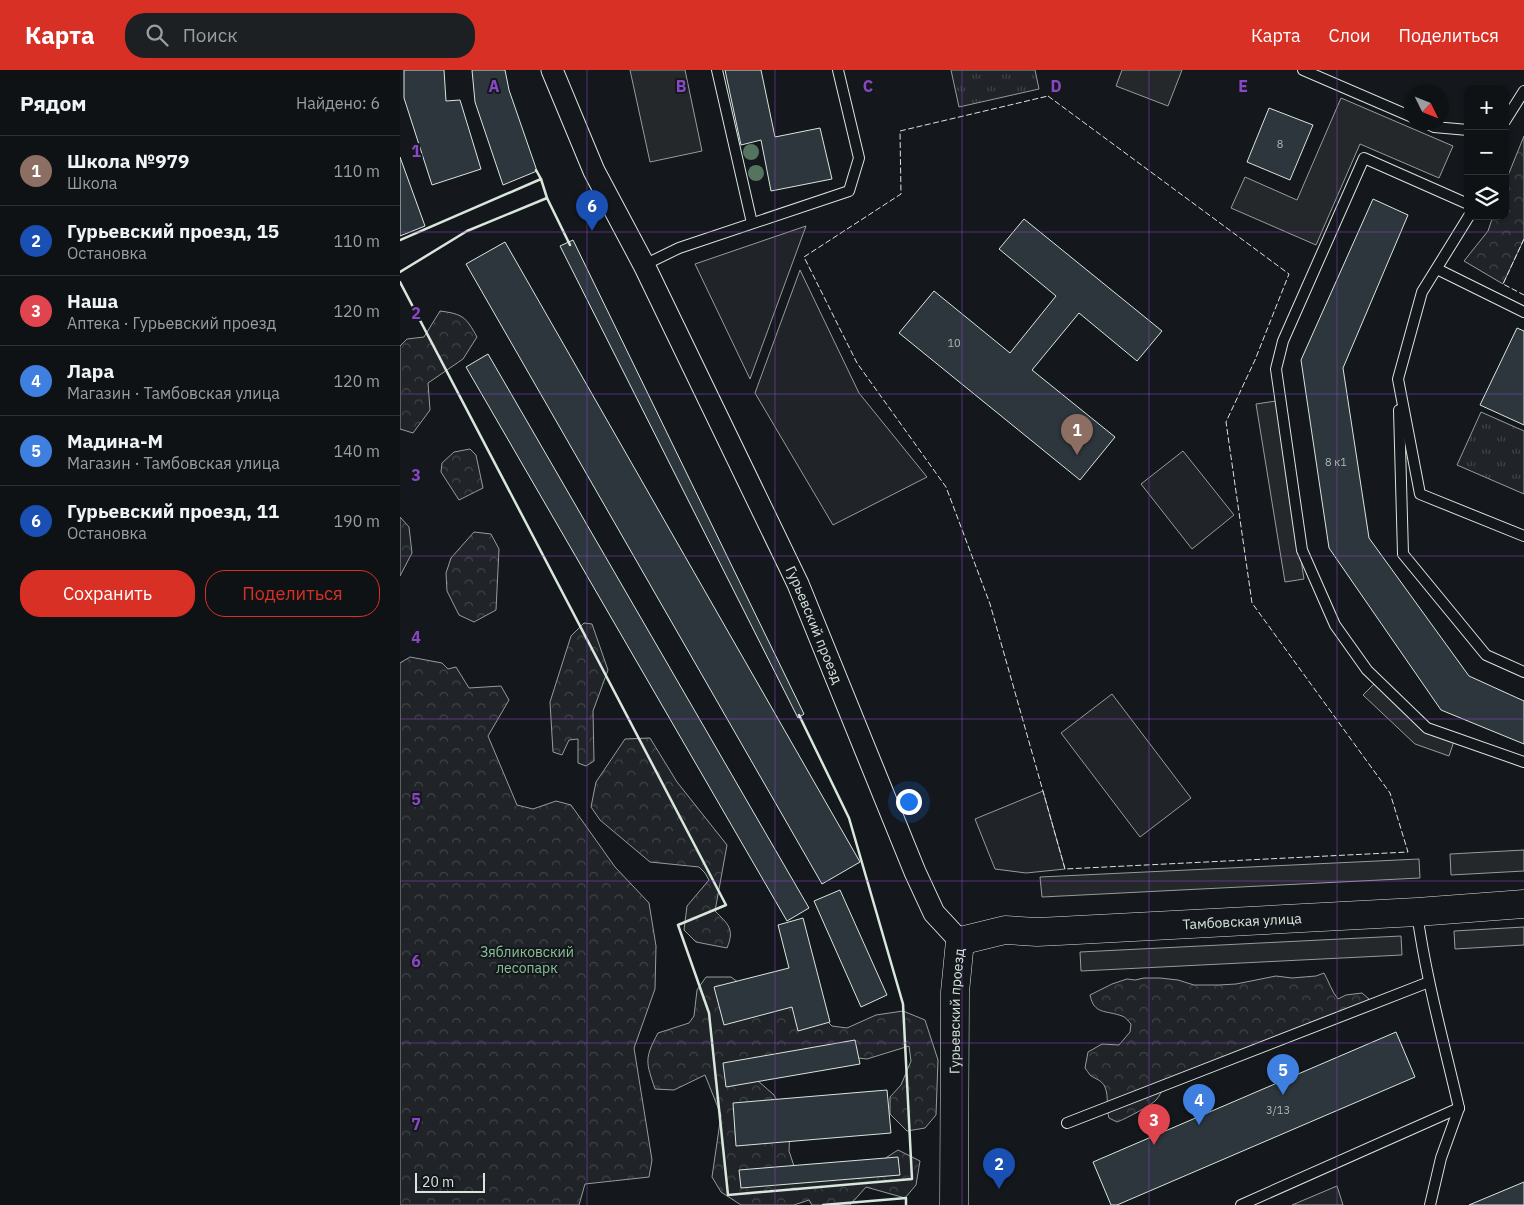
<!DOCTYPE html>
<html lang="ru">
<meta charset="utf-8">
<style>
:root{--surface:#0f1215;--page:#1d2022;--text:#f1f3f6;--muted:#9b9ea0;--line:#2f3234;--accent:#d93025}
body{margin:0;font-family:"IBM Plex Sans",sans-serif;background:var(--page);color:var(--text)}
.controls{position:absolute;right:15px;top:15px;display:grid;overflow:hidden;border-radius:10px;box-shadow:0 1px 4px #0004}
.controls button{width:45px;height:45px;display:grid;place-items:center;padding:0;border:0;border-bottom:1px solid var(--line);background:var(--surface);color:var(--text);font:25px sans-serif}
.compass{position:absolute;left:1004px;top:15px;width:45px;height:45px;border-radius:50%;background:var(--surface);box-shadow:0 1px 4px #0004;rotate:133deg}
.scale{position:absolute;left:15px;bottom:12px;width:70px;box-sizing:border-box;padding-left:5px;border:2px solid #d8e6dc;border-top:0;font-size:14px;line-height:18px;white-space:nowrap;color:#d8e6dc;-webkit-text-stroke:4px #14181c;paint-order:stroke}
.you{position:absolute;left:508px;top:731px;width:18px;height:18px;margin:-12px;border:4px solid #fff;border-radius:50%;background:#1a73e8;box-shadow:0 0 0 8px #1a73e833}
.badge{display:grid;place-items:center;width:32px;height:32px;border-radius:50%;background:var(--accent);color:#fff;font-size:16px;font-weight:700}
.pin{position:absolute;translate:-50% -41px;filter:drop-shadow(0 1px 2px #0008)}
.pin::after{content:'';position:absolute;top:26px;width:18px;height:15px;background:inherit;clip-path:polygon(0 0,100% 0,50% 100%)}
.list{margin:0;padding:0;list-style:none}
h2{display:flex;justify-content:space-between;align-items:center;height:65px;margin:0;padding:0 20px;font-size:21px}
h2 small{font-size:16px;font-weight:400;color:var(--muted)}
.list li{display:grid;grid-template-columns:32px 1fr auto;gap:15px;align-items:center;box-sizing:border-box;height:70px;padding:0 20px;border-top:1px solid var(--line)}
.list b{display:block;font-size:19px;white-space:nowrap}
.list p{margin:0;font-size:16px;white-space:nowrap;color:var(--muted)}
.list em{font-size:16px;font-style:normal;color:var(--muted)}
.actions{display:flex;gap:10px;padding:15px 20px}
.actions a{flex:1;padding:11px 0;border:1px solid var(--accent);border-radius:20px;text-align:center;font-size:18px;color:var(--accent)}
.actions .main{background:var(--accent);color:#fff}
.icon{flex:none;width:28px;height:28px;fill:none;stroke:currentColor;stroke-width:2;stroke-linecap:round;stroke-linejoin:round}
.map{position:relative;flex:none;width:1124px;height:1135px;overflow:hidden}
header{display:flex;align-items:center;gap:30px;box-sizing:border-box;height:70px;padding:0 25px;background:var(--accent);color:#fff}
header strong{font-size:24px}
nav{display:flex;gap:28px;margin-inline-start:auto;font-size:18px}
.search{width:350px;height:45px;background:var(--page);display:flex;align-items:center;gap:12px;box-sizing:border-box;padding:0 18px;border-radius:20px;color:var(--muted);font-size:19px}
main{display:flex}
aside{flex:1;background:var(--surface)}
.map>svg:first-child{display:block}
.grass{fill:#202428;stroke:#939e99}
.forest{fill:url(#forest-crowns);stroke:#939e99}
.park{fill:url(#park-tufts);stroke:#939e99}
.parking{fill:#24282b;stroke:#939e99}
.building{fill:#2c363c;stroke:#d8e6dc}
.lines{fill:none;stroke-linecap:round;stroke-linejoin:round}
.lane-casing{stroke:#d8e6dc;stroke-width:12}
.street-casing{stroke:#d8e6dc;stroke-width:23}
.secondary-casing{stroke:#d8e6dc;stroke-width:29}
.lane{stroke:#14181c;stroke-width:10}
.street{stroke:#14181c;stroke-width:21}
.secondary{stroke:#14181c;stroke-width:28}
.fence{stroke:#d8e6dc;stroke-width:1;stroke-dasharray:6 2.5;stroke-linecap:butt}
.wall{stroke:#d8e6dc;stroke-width:2.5}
.tree{fill:#55745f}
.grid{fill:none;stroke:#8948c3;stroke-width:1;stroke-opacity:0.55}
.labels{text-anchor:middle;stroke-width:4;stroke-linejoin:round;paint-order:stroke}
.number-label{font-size:11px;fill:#adbab4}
.street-label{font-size:14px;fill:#d8e6dc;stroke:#14181c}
.park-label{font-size:14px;fill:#8ac095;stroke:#14181c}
.grid-label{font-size:16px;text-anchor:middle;font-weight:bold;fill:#8948c3;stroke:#14181c;stroke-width:4;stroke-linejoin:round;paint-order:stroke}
</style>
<header>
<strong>Карта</strong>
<div class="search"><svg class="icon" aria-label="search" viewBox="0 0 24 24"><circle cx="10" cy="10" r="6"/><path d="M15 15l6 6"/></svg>Поиск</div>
<nav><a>Карта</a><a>Слои</a><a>Поделиться</a></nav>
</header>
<main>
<aside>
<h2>Рядом<small>Найдено: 6</small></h2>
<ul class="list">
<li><span class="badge" style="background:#8d6e63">1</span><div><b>Школа №979</b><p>Школа</p></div><em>110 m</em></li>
<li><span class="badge" style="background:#1a4fb4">2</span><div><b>Гурьевский проезд, 15</b><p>Остановка</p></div><em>110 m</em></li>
<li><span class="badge" style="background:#e0444e">3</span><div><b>Наша</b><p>Аптека · Гурьевский проезд</p></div><em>120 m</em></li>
<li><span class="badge" style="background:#3f7fe0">4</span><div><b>Лара</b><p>Магазин · Тамбовская улица</p></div><em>120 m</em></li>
<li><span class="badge" style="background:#3f7fe0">5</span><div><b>Мадина-М</b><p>Магазин · Тамбовская улица</p></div><em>140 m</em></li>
<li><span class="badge" style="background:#1a4fb4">6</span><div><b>Гурьевский проезд, 11</b><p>Остановка</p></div><em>190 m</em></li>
</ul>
<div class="actions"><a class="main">Сохранить</a><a>Поделиться</a></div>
</aside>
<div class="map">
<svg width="1124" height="1135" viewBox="0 0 1124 1135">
<defs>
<pattern id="forest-crowns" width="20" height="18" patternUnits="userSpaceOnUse" patternTransform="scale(1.25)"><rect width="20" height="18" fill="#202428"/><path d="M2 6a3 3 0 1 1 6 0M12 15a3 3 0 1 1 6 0" fill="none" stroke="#404447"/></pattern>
<pattern id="park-tufts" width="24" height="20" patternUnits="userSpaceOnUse" patternTransform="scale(1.25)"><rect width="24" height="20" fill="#202428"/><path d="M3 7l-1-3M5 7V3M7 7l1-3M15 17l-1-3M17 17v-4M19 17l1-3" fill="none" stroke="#404447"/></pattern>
</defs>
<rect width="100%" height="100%" fill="#14181c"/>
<g class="grass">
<path d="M406 156 350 309 295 194Z"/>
<path d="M400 200 459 323 527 407 433 455 355 323Z"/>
<path d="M783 381 834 445 792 479 741 414Z"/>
<path d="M712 624 791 728 740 767 661 663Z"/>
<path d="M643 721 665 799 626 803 595 799 575 749Z"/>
<path d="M937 1116 943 1135H892Z"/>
</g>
<g class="forest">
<path d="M1124 66V169L1103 214 1064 191 1088 161 1093 146H1105V113Z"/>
<path d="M40 241C63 244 66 247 77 267L63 289 28 313 30 340 13 363 0 359V276L7 269 24 267Z"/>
<path d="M70 379 76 385 83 418 59 430 41 402 42 393 54 382Z"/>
<path d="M0 447 9 457 12 483 0 506Z"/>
<path d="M74 462 91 464 99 479 96 540 74 552 59 545 47 521 46 503 51 488Z"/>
<path d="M184 553 192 554 208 600 193 641 194 691 186 696 178 693V669L169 670 162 685 153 682 150 632 171 566Z"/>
<path d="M10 587 42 593 48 599 56 597 69 618 101 616 109 630 88 666 117 735 133 739 156 731 171 735 215 797 249 833 256 876 255 919 234 978 252 1090 249 1107 185 1114 179 1135H0V593Z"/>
<path d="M250 668 277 712 327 775 315 841C328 854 335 859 327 878L296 872 284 860 287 836 309 810 305 803 299 797 250 792 200 750 191 737 196 712 225 669Z"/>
<path d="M924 903C929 912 932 922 938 929L946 925 962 923 969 929 947 944 765 1017C761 1021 760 1026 756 1030 752 1035 723 1050 717 1052L709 1048C706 1038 709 1027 705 1017 702 1010 695 1009 690 1005 688 1003 687 1000 685 998L688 982 702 974 719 975 730 962 731 954C728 951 726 947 722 946 706 940 694 945 690 925L712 914 727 909 735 910 744 908H760L778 910 794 915H819L836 914 876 906 892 908 916 906Z"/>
<path d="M306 907H331L356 925 421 945 432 956 447 958 476 945 503 941 525 950 538 990 536 1045 525 1058 507 1061 490 1044V1027L501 1015 511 991 509 976 467 989 423 984 371 993 355 987 349 1003 374 1025 390 1057 389 1081 397 1105 458 1106 498 1080 520 1091 516 1115 505 1128 466 1117 450 1135H412L409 1130 394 1135H341L321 1122 312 1107 321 1045 305 1005 274 1020 255 1019C246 992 244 989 258 963L289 953 294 946 297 920Z"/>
</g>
<g class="park">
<path d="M551 0H635L639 19 559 37Z"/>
<path d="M1081 342 1124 361V424L1057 395Z"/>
</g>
<g class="parking">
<path d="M230 0H285L302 81 250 92Z"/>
<path d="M722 0H782L768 36 716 16Z"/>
<path d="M941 28 1053 76 1039 108 960 74 916 175 831 138 845 107 897 130Z"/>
<path d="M876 331 904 509 885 512 856 334Z"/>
<path d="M978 610 1027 658 1055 668 1049 686 1015 674 963 625Z"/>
<path d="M1124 780V801L1051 805 1050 784Z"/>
<path d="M1019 789 1020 808 642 827 640 807Z"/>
<path d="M1124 857V875L1055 879 1054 861Z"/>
<path d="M1001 866 1002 885 681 901 680 882Z"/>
</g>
<g class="building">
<path d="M4 0H44L46 31 60 30 81 99 32 115 4 28Z"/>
<path d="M72 0H105L109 20 137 101 103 115 75 32Z"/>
<path d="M325 0H361L375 67 420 58 432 109 371 121 361 70 341 75Z"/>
<path d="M869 38 913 55 890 110 847 92Z"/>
<path d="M0 87 25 156 0 166Z"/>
<path d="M973 129 1008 145 943 298 969 468 1069 606 1124 631V674L1041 640 929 478 901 290Z"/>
<path d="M624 149 762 261 737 291 679 243 632 300 715 367 680 410 499 263 534 221 610 283 656 226 599 179Z"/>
<path d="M173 170 404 644 398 648 160 176Z"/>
<path d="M105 172 460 792 422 814 66 194Z"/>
<path d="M1117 258 1124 261V355L1080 335Z"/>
<path d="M88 284 409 838 387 851 66 297Z"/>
<path d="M440 820 487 925 461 937 414 831Z"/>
<path d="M403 848 430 952 398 961 392 937 324 955 314 917 389 898 378 855Z"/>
<path d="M996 962 1015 1007 717 1135H711L693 1092Z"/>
<path d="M455 970 460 994 326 1017 323 993Z"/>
<path d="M487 1020 491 1063 336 1076 333 1033Z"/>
<path d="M498 1087 500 1105 341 1118 339 1100Z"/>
<path d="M1124 1112V1135H1069Z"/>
</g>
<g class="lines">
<defs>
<g id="lane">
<path d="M317 0 352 153"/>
<path d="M903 0 1012 47"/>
<path d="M1105 51 1124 21"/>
<path d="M1024 52 1034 57 1068 60"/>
<path d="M1068 134 964 88 883 271 876 299 902 480 935 555 967 600 1027 658 1124 692"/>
<path d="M1069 146 1022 222 998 309 1020 424 1124 466"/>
<path d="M244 195 279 178 449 121 459 88 438 0"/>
<path d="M1037 199 1124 242"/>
<path d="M999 340 1003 484 1086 585 1124 602"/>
<path d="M667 1053 1029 912"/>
<path d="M841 1135 1059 1038C1044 973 1026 909 1017 843"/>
<path d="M1030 1135 1041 1088 1059 1038"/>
</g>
<g id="street">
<path id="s1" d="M152 0 194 101 244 195 398 514 515 802 534 843 560 871"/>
</g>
<g id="secondary">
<path id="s2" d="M554 1135 555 922 560 871 605 860 637 862 658 861 1017 842 1124 834"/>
</g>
</defs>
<use href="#lane" class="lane-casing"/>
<use href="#street" class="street-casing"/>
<use href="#secondary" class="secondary-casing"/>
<use href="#lane" class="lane"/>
<use href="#street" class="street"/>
<use href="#secondary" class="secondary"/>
<g class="fence">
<path d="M648 26 889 204 855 290 826 352 852 533 990 723 1008 782 665 799 590 534 546 417 457 293 404 187 501 124 500 61Z"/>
<path d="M1124 169 1103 214 1124 225"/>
</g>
<g class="wall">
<path d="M141 109 147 128"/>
<path d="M0 170 141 109 136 100"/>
<path d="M0 202 67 161 147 128 170 175"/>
<path d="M0 212 326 835 278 855 309 943 328 1125 512 1109 503 934 449 748 399 645"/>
<path d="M423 1135 506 1128V1135"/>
</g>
</g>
<g class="tree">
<circle cx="351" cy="82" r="8"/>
<circle cx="356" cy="103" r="8"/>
</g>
<path class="grid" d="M187 0V1135M375 0V1135M562 0V1135M749 0V1135M937 0V1135M0 162H1124M0 324H1124M0 486H1124M0 649H1124M0 811H1124M0 973H1124"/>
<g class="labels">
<g class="number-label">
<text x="880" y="78">8</text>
<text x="554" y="277">10</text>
<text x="936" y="396">8 к1</text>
<text x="878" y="1044">3/13</text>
</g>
<g class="street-label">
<text dy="5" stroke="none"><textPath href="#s1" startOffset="614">Гурьевский проезд</textPath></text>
<text dy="5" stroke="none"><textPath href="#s2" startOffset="548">Тамбовская улица</textPath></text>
<text dy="5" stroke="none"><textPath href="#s2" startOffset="194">Гурьевский проезд</textPath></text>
</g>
<g class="park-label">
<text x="127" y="887">Зябликовский<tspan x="127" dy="16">лесопарк</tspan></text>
</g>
</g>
<g class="grid-label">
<text x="94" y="22">A</text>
<text x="281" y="22">B</text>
<text x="468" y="22">C</text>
<text x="656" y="22">D</text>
<text x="843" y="22">E</text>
<text x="16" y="87">1</text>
<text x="16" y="249">2</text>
<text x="16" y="411">3</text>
<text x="16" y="573">4</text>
<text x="16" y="735">5</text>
<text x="16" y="897">6</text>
<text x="16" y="1060">7</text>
</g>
</svg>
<div class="controls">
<button>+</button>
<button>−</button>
<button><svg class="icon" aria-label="layers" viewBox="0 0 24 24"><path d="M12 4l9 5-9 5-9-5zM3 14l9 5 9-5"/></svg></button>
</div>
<svg class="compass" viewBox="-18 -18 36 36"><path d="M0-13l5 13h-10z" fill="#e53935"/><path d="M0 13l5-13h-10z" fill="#9b9ea0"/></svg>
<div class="scale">20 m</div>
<div class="you"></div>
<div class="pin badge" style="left:677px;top:385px;background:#8d6e63">1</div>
<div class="pin badge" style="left:599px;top:1119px;background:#1a4fb4">2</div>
<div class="pin badge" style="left:754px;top:1075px;background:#e0444e">3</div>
<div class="pin badge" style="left:799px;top:1055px;background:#3f7fe0">4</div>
<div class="pin badge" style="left:883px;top:1025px;background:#3f7fe0">5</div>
<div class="pin badge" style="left:192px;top:161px;background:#1a4fb4">6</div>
</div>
</main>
